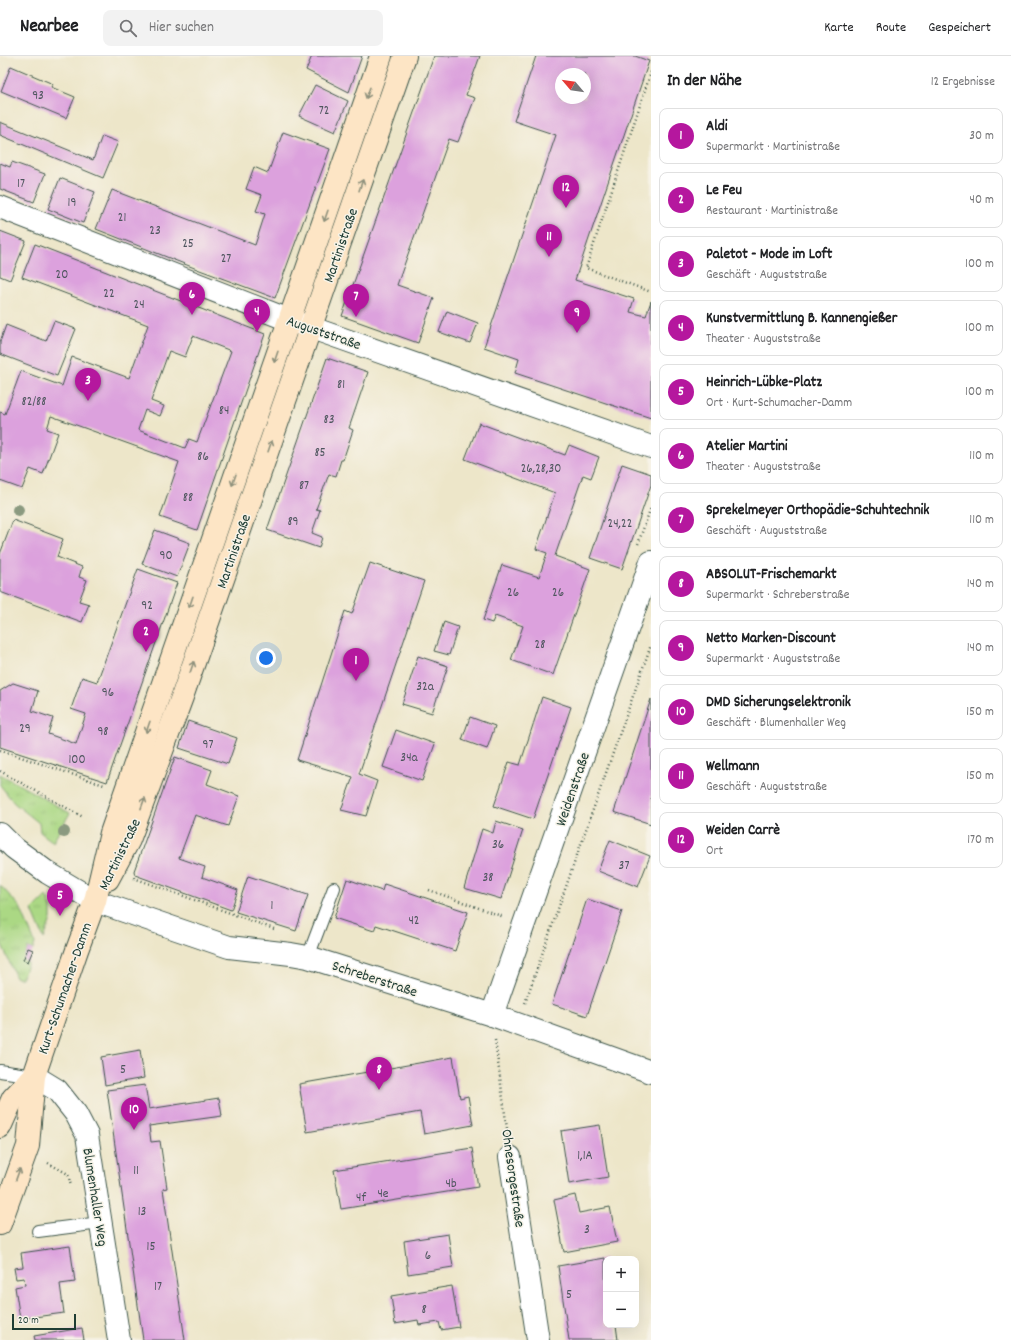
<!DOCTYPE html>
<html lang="de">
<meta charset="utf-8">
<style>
:root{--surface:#fff;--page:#f2f2f2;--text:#202124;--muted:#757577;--line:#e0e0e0;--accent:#b5179e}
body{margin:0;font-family:Dekko,sans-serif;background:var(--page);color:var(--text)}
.controls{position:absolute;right:12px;bottom:12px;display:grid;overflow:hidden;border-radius:8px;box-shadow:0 4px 16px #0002}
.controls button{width:36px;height:36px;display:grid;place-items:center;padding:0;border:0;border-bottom:1px solid var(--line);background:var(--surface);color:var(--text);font:20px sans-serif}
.compass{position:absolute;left:555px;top:12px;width:36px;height:36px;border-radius:50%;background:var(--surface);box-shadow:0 4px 16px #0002;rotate:299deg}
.scale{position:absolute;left:12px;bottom:10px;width:64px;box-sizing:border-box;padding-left:4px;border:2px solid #1f3d34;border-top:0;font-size:11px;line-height:14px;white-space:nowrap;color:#1f3d34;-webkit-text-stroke:3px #f7f3e8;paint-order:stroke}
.you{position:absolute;left:266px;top:602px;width:14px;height:14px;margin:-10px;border:3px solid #fff;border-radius:50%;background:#1a73e8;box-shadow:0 0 0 6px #1a73e833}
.badge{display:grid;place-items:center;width:26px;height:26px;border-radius:50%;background:var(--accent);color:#fff;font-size:13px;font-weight:700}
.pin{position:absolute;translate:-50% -33px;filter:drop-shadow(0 1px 2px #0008)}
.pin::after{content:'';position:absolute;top:21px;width:14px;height:12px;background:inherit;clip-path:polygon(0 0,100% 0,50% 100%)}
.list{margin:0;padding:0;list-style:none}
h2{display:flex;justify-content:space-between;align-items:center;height:52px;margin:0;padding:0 16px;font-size:17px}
h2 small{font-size:13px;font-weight:400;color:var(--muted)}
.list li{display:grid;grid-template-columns:26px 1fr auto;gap:12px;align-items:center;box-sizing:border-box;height:56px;margin:0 8px 8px;padding:0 8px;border:1px solid var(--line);border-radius:8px}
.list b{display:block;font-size:15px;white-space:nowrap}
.list p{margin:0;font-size:13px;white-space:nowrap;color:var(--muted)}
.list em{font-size:13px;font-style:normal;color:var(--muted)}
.icon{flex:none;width:22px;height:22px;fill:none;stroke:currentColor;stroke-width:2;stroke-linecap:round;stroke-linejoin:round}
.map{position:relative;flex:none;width:651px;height:1284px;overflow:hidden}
header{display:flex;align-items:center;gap:24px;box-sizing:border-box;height:56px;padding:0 20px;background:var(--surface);border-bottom:1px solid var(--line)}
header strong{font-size:19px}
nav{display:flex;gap:22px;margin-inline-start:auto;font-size:14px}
.search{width:280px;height:36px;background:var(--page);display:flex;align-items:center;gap:10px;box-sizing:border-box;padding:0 14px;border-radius:8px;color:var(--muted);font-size:15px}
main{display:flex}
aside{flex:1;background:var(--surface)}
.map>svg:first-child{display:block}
.grass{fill:url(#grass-tufts);stroke:#658a5c}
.building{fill:#dca1dd;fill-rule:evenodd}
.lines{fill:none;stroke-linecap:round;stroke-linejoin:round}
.lane-casing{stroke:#3e564a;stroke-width:14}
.street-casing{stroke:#3e564a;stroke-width:24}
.secondary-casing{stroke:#3e564a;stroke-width:24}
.path{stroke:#3e564a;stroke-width:2.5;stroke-dasharray:1 3;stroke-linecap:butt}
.lane{stroke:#fff;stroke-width:12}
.street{stroke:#fff;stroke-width:22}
.secondary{stroke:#fde5c5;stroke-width:22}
.tree{fill:#8b9a80}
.oneway{stroke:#8e917c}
.labels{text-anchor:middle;stroke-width:3;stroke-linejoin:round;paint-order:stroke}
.number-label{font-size:13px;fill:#4e565e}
.street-label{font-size:15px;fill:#1f3d34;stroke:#f7f3e8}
</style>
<header>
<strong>Nearbee</strong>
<div class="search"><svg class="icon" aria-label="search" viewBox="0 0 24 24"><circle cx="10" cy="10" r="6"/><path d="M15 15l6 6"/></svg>Hier suchen</div>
<nav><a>Karte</a><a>Route</a><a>Gespeichert</a></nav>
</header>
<main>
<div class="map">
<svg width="651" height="1284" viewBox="0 0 651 1284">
<defs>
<pattern id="grass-tufts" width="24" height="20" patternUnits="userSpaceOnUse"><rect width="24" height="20" fill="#abd884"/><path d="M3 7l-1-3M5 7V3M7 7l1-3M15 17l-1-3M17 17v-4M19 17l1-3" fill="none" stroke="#93ba73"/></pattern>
</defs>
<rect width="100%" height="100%" fill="#f7f3e8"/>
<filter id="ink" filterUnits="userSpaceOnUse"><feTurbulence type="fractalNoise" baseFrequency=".025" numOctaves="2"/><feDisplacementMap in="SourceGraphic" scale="8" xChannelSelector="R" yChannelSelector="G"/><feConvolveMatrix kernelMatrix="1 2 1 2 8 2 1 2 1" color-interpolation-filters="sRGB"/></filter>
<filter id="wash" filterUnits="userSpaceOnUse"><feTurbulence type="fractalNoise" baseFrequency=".012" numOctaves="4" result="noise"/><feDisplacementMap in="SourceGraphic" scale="16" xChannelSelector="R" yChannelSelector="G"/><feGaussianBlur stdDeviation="0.9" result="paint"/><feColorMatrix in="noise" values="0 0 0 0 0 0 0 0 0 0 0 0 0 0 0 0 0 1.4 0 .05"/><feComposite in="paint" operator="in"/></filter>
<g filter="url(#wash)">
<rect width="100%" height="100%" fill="#ede6c9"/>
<g class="grass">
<path d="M0 718 70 757 53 786 40 776 39 767 14 747 0 729Z"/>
<path d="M0 829 20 851 35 887 33 894 28 892 24 903 28 906 22 922H16L0 884Z"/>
<path d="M46 840 51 851V863L44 883 32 854Z"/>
</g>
<g id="blocks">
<g class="building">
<path d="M312 0H362L349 36 306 14Z"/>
<path d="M434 0H480L466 39 475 42 458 86 449 83 397 229 434 242 418 287 342 260Z"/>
<path d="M536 0H635L649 5 575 224 634 243 630 256 646 260 651 245V362L515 317 519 303 484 291 556 79 514 65ZM561 18H585V42H561Z"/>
<path d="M11 10 53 28 51 31 75 41 66 62 1 35Z"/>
<path d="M315 29 348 45 335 76 299 60Z"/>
<path d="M0 66 93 104 102 80 118 86 103 122 0 79Z"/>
<path d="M283 76 330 93 275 242 197 213 96 173 112 134 255 189 265 158 256 155 262 139 246 133 254 111 268 117Z"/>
<path d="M12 106 45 118 34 146 0 133V107L10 111Z"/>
<path d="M60 122 95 136 83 167 48 153Z"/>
<path d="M0 175 26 185 10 224 0 220Z"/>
<path d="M35 188 265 278 197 474 160 461 179 406 51 360 47 373 58 377 43 418 30 413 22 433 0 425V356L5 358 21 315 62 330 72 301 129 322 148 269 22 221ZM193 280 231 295 197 386 189 383 185 392 138 374 145 354 160 360 164 350 151 345 169 295 185 301Z"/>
<path d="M447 255 478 267 470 287 439 276Z"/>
<path d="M54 265 76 273 57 320 0 298V286L6 269 46 285Z"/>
<path d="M327 302 368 316 349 372 353 374 343 404H341L336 420 329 418 316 453 320 454 312 477 322 481 319 492 267 474Z"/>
<path d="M479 367 565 399 569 389 599 401 591 422 583 419 555 500 590 513 553 619 511 604 523 570 495 560 492 567 483 564 502 509 539 521 547 497 536 493 555 437 465 403Z"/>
<path d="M622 408 651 418V429L622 513 590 502Z"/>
<path d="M13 464 63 483 57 501 82 511 79 521 87 524 79 545 89 548 82 566 0 536V498Z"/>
<path d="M155 474 190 487 177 521 142 508Z"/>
<path d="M370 507 424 525 359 718 377 725 366 760 341 754 353 721 297 704 345 555 352 558Z"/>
<path d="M138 513 177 527 107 726 0 691V635L13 627 38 635 32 655 53 662 48 678 76 688 86 658 71 653 82 621 97 626Z"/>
<path d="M444 566 458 571 449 599 434 595Z"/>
<path d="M418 600 448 610 432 657 402 648Z"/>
<path d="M542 641 571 651 533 763 494 750 509 706 520 709Z"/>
<path d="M651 643V768L614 756Z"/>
<path d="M470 661 495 670 487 693 462 684Z"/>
<path d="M188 665 237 682 228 708 179 692Z"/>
<path d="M396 674 435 688 422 725 383 711Z"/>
<path d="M175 701 212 714 207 728 239 740 228 770 195 759 179 802 205 811 202 821 238 834 231 854 135 819 134 815Z"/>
<path d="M496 765 523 774 501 843 464 832 482 773 493 777Z"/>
<path d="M610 784 650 800 638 831 598 815Z"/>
<path d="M248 820 308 839 296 875 236 856Z"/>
<path d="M347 823 382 835 384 828 468 856 455 895 376 869 374 875 334 862Z"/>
<path d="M587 843 622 855 587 960 552 948Z"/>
<path d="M28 892 33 894 28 906 23 904Z"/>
<path d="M140 994 144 1022 105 1029 101 1001Z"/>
<path d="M453 1001 460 1042 468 1040 473 1069 424 1078 420 1056 307 1076 299 1028Z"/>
<path d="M145 1029 149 1053 219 1042 222 1060 149 1070 151 1086 160 1085 167 1132 163 1133 185 1284H143L107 1034Z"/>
<path d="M600 1069 608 1121 569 1128 561 1075Z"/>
<path d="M472 1092 478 1131 341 1153 334 1114Z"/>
<path d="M575 1139 579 1157 610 1151 617 1186 564 1196 554 1144Z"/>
<path d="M448 1178 453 1211 408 1218 404 1185Z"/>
<path d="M70 1190 75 1226 60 1228 64 1257 20 1263 15 1231 25 1229 24 1222 16 1223 14 1212 23 1211 21 1197Z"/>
<path d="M605 1202 606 1269H616L618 1284H569L558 1210Z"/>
<path d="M452 1230 459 1271 441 1274 439 1266 419 1269 418 1264 395 1268 391 1240Z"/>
<path d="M82 1272 84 1284H35L34 1280Z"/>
</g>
</g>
</g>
<g filter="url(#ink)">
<use href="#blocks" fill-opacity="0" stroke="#3e564a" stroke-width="1"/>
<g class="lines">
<defs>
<g id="lane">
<path d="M308 901 334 832"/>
<path d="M0 1015 34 1020"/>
<path d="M38 1175 100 1167"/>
</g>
<g id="street">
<path d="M0 151 289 264 651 391"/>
<path d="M0 778 14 792 48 817 95 845 229 891 291 898 308 901 492 959 651 1016"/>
<path d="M492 959 651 506"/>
<path d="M34 1020 57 1034 76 1058 87 1079 119 1284"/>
<path d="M510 1101 538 1284"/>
</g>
<g id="secondary">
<path d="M108 823 129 784 182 641 405 0"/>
<path d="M0 1071 13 1042 34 1020"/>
<path d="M0 1168 28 1090 34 1020 77 894 95 845 111 777 381 0"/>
</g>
</defs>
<use href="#lane" class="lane-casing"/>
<use href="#street" class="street-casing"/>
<use href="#secondary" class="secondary-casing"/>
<g class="path">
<path d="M651 16 586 212 651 236"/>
<path d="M638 488 651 451"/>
<path d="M0 694 104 729"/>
<path d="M0 715 83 761"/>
<path d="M134 822 274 873"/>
<path d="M429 834 504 861"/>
<path d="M525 947 651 589"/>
<path d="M495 984 508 1080"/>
<path d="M48 1107 68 1118 71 1130"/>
</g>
<use href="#lane" class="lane"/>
<use href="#street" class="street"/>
<use href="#secondary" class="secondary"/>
</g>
<g class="tree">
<circle cx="18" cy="454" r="6"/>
<circle cx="64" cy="776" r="6"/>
</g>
<defs><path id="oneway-shaft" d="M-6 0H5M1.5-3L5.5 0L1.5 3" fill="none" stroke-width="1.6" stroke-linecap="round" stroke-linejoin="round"/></defs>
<g class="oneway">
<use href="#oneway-shaft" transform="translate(368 37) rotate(109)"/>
<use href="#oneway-shaft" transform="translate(361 129) rotate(-71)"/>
<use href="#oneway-shaft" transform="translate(326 160) rotate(109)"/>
<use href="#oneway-shaft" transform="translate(276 301) rotate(109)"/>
<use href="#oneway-shaft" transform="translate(270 390) rotate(-71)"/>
<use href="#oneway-shaft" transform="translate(234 424) rotate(109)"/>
<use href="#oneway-shaft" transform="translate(191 546) rotate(109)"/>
<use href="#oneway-shaft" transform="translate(192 611) rotate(-71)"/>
<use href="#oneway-shaft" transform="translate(148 671) rotate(109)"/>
<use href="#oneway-shaft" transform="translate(143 747) rotate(-70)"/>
<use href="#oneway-shaft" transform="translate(18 1118) rotate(-70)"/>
</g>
</g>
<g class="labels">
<g class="number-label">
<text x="38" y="43">93</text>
<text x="324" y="58">72</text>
<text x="21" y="131">17</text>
<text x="72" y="150">19</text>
<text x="122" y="165">21</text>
<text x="155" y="178">23</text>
<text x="188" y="191">25</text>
<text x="226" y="206">27</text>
<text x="62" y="222">20</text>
<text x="109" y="241">22</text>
<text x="139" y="252">24</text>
<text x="341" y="332">81</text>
<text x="34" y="349">82/88</text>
<text x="224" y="358">84</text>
<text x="329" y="367">83</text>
<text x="320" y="400">85</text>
<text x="203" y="404">86</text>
<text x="541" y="416">26,28,30</text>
<text x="304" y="433">87</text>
<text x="188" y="445">88</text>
<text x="293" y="469">89</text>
<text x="620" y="471">24,22</text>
<text x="166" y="503">90</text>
<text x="513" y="540">26</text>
<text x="558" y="540">26</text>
<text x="147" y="553">92</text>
<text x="540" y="592">28</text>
<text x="425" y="634">32a</text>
<text x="108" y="640">96</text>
<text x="25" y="676">29</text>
<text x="103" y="679">98</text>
<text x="208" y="692">97</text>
<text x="409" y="705">34a</text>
<text x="77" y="707">100</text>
<text x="498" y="792">36</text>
<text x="624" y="813">37</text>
<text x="488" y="825">38</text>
<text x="272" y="853">1</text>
<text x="414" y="868">42</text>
<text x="123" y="1017">5</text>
<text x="585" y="1103">1,1A</text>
<text x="136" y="1118">11</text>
<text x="451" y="1131">4b</text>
<text x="383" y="1141">4e</text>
<text x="361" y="1145">4f</text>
<text x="142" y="1159">13</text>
<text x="587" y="1177">3</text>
<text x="151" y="1194">15</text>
<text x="428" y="1203">6</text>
<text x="158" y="1234">17</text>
<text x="569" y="1242">5</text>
<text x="424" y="1257">8</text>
</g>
<g class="street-label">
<text transform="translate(340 189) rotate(-71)" y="5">Martinistraße</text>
<text transform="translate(324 276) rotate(19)" y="5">Auguststraße</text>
<text transform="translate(233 495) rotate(-71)" y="5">Martinistraße</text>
<text transform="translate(572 733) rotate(-71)" y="5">Weidenstraße</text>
<text transform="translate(119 798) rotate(-64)" y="5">Martinistraße</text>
<text transform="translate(375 922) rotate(18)" y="5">Schreberstraße</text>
<text transform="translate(64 932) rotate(-71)" y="5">Kurt-Schumacher-Damm</text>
<text transform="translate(514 1122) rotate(82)" y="5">Ohnesorgestraße</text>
<text transform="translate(96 1141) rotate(81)" y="5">Blumenhaller Weg</text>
</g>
</g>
</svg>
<div class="controls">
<button>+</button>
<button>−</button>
</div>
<svg class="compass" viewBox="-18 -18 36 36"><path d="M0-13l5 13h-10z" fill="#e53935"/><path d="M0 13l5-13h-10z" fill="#757577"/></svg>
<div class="scale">20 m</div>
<div class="you"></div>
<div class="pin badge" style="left:356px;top:625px">1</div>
<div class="pin badge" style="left:146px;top:596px">2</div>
<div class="pin badge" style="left:88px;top:345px">3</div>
<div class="pin badge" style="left:257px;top:276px">4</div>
<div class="pin badge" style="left:60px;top:860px">5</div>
<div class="pin badge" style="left:192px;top:259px">6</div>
<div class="pin badge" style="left:356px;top:261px">7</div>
<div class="pin badge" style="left:379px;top:1034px">8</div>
<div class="pin badge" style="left:577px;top:277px">9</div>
<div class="pin badge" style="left:134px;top:1074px">10</div>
<div class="pin badge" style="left:549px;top:201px">11</div>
<div class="pin badge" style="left:566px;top:152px">12</div>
</div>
<aside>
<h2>In der Nähe<small>12 Ergebnisse</small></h2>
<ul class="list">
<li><span class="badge">1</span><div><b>Aldi</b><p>Supermarkt · Martinistraße</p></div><em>30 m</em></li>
<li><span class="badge">2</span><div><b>Le Feu</b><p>Restaurant · Martinistraße</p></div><em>40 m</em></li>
<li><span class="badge">3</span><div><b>Paletot - Mode im Loft</b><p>Geschäft · Auguststraße</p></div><em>100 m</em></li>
<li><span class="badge">4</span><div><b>Kunstvermittlung B. Kannengießer</b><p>Theater · Auguststraße</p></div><em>100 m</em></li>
<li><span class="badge">5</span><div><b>Heinrich-Lübke-Platz</b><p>Ort · Kurt-Schumacher-Damm</p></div><em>100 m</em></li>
<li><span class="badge">6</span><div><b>Atelier Martini</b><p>Theater · Auguststraße</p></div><em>110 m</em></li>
<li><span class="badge">7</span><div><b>Sprekelmeyer Orthopädie-Schuhtechnik</b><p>Geschäft · Auguststraße</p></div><em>110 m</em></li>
<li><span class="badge">8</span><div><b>ABSOLUT-Frischemarkt</b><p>Supermarkt · Schreberstraße</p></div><em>140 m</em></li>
<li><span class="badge">9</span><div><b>Netto Marken-Discount</b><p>Supermarkt · Auguststraße</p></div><em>140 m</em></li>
<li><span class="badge">10</span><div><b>DMD Sicherungselektronik</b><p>Geschäft · Blumenhaller Weg</p></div><em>150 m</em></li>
<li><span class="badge">11</span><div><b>Wellmann</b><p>Geschäft · Auguststraße</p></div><em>150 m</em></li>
<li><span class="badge">12</span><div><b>Weiden Carrè</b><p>Ort</p></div><em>170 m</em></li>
</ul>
</aside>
</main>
